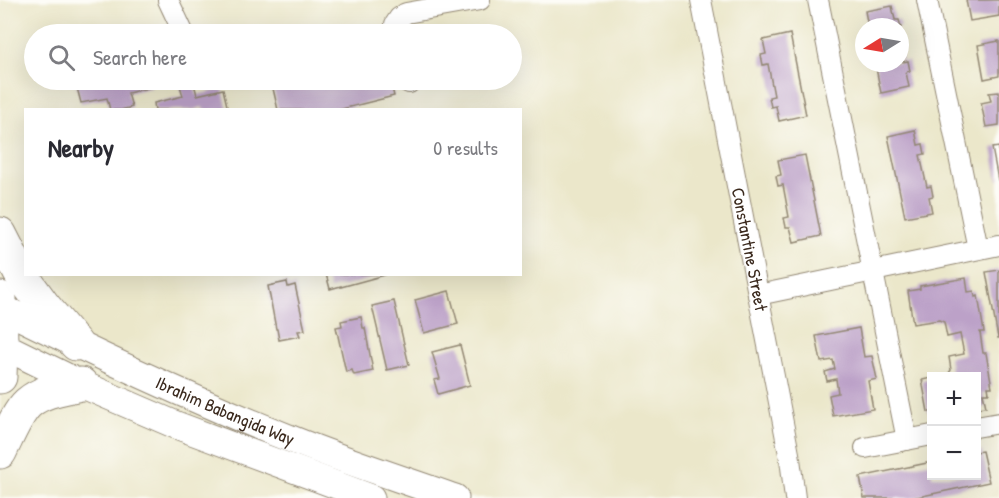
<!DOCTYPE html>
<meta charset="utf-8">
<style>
:root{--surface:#fff;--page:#f7f7f7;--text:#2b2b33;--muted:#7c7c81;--line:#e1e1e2}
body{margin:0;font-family:"Patrick Hand",sans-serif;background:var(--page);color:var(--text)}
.controls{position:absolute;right:18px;bottom:18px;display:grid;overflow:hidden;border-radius:0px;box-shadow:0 6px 24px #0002}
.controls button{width:54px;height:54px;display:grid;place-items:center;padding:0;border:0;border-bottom:2px solid var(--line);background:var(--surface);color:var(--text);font:30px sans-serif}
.compass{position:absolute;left:855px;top:18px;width:54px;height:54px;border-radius:50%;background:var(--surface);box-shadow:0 6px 24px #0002;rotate:259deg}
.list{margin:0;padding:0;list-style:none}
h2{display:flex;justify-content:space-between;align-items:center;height:78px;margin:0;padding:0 24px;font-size:26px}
h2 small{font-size:20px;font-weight:400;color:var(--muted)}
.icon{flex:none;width:33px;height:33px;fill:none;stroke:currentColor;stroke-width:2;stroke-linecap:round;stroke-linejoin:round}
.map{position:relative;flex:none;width:999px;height:498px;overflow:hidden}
.search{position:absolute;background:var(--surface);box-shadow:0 6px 24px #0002;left:24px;top:24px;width:498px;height:66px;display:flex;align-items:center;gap:15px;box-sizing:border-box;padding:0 21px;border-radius:33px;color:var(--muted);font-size:22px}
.panel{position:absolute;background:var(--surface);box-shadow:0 6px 24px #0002;left:24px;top:108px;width:498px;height:168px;border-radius:0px}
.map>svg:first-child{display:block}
.building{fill:#bca1c8}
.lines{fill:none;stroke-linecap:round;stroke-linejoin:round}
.street-casing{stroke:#938874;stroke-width:22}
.secondary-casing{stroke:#938874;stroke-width:29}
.highway-casing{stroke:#938874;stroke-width:35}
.street{stroke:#fff;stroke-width:20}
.secondary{stroke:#fff;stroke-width:27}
.highway{stroke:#fff;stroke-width:33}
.labels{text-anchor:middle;stroke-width:5;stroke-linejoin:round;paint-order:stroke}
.street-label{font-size:18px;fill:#3b2a1e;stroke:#fdfcf7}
</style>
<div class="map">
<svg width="999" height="498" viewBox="0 0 999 498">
<rect width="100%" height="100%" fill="#fdfcf7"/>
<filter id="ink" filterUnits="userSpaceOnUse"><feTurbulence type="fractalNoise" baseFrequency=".0167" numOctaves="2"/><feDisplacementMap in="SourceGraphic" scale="12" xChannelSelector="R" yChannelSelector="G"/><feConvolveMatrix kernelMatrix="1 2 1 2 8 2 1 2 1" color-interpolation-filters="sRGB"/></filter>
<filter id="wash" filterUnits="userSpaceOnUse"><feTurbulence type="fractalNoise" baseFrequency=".008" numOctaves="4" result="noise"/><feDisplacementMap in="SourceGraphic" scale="24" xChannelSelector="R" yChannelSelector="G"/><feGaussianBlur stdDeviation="1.35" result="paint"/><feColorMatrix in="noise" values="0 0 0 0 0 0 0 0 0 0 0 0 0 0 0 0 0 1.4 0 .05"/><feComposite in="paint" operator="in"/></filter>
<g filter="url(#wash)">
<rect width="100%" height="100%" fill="#ebe7ca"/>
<g id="blocks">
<g class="building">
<path d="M966 0H999V16L970 21Z"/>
<path d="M892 6 895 20H899L901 27H868L865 11Z"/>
<path d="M790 34 806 115 779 121 776 106 771 107 769 97 774 96 768 64 763 65 761 55 766 54 763 40Z"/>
<path d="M999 41V76L984 79 978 45Z"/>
<path d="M900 51 903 62 908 61 910 71 906 72 909 87 881 93 875 63H900Z"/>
<path d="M75 80H105V82L116 80H150L152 87 128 93 132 107 121 110H110L107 98 81 103Z"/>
<path d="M187 80H193L197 95 223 89 228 110H203V107L192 110H155L154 103 183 96 179 82Z"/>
<path d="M271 80H390L394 96 338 110H278Z"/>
<path d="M999 92V125L986 127 981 103 991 101 989 93Z"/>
<path d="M915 130 918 145 923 144 925 154 920 155 927 187 931 186 933 196 929 197 932 212 905 217 888 136Z"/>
<path d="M999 147V180H998L992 148Z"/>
<path d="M805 155 821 236 794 242 790 227H786L784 218 789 217 783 185 778 186 776 176 781 175 778 160Z"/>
<path d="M999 270V338H998L986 272Z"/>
<path d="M326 274H385V275L341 287V286L330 289Z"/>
<path d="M966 278 968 292 974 291 975 297 978 296 984 332H980L983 353H986L992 387H988L989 393H983L986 407 976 408V376H947L951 370 949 357 964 354 960 334 947 337 944 322 939 320 913 324 908 291 920 289V286Z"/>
<path d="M287 282 288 287 295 285 305 330 298 331 300 336 279 340 277 329H276L268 286Z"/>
<path d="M449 291 458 324 424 333 415 300Z"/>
<path d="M394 301 409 365 387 370 372 306Z"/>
<path d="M361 317 363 328H365L373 371 354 375 352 370 346 372 336 327 342 326 341 321Z"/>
<path d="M859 328 864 357 872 356 877 379 868 381 873 409 833 416 829 395 838 393 836 379 827 381 825 372 835 369 833 360 821 362 816 336Z"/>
<path d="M460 345 470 385 438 394 434 380 440 379 432 352Z"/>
<path d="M932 378V412H928L922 380Z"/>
<path d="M982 451 989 482 913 498H864L860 477 932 462V476H976V452Z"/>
</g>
</g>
</g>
<g filter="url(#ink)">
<use href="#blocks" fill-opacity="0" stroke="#938874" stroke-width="1.5"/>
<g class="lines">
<defs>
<g id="street">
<path d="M168 0 184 34"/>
<path id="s1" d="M701 0 790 459 795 498"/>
<path d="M818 0 907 440"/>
<path d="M927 0 978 249"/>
<path d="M397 34 395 24 399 18 406 13 480 0"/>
<path d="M408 80 409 83"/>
<path d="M758 295 999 245"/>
<path d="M976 427 999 423"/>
<path d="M865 448 932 435"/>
</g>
<g id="secondary">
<path id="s2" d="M0 307C97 355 195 401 296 441 348 462 402 479 455 498"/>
<path d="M0 344 81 384 176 425 371 498"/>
</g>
<g id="highway">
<path d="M0 234 20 273 44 306 76 344"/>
<path d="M0 298 1 344 0 377"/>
<path d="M0 452C7 438 17 413 28 403 43 390 64 388 81 384"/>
</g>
</defs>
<use href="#street" class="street-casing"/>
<use href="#secondary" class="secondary-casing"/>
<use href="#highway" class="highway-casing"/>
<use href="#street" class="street"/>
<use href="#secondary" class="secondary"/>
<use href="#highway" class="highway"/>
</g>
</g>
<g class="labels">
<g class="street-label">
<text dy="6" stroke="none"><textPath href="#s1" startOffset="254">Constantine Street</textPath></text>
<text dy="6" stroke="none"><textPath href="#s2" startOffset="248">Ibrahim Babangida Way</textPath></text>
</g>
</g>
</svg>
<div class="controls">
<button>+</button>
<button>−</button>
</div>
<svg class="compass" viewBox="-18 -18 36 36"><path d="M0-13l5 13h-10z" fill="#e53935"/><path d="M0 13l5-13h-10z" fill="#7c7c81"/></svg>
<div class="search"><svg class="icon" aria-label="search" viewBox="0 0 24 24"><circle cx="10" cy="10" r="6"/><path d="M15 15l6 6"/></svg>Search here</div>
<section class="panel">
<h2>Nearby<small>0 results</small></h2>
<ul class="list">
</ul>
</section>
</div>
